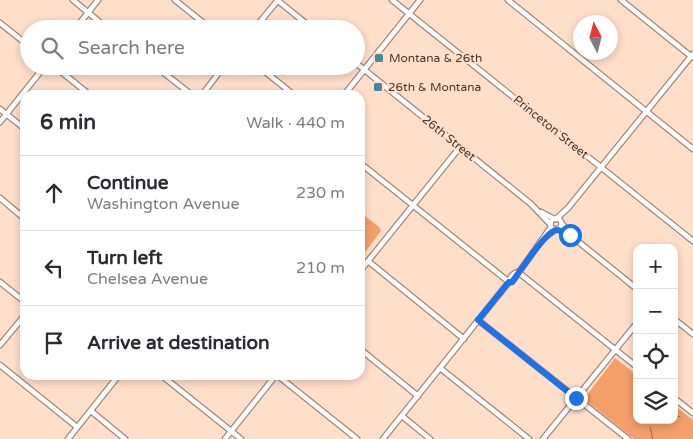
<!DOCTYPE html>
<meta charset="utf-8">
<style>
:root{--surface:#fff;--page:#f7f7f7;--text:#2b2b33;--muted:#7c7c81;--line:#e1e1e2}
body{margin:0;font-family:"Varela Round",sans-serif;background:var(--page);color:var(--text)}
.controls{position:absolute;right:15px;bottom:15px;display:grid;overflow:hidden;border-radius:10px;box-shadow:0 2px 8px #0003}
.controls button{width:45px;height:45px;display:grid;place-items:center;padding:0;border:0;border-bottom:1px solid var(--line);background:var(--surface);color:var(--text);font:25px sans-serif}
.compass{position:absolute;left:573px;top:15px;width:45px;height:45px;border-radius:50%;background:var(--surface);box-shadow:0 2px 8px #0003;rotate:353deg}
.stop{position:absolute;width:15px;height:15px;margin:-11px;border:4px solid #1a73e8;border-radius:50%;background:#fff}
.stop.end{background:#1a73e8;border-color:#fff;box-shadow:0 1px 5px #0008}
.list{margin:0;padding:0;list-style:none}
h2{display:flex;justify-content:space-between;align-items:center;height:65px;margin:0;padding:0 20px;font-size:21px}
h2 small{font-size:16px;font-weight:400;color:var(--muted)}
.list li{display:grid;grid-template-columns:32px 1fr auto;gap:15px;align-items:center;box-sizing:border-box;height:75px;padding:0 20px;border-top:1px solid var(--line)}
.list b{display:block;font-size:19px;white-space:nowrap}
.list p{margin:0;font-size:16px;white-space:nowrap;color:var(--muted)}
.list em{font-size:16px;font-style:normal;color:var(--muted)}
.icon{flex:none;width:28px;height:28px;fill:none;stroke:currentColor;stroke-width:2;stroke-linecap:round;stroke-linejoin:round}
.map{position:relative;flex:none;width:693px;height:439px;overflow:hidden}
.search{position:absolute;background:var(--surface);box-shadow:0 2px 8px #0003;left:20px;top:20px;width:345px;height:55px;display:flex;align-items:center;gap:12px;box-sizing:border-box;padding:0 18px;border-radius:28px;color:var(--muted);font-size:19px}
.panel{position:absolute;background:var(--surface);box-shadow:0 2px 8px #0003;left:20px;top:90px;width:345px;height:290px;border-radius:15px}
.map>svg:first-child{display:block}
.green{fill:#f29f6a}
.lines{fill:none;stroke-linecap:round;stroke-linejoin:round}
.stream{stroke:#a06239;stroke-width:1}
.minor-casing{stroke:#a48674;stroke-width:7}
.minor{stroke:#fff;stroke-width:4.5}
.route{stroke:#1a73e8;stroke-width:6}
.poi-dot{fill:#47899a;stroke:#ffdeca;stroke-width:2}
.labels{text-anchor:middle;stroke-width:4;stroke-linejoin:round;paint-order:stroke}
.poi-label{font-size:12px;fill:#443730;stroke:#ffdeca;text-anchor:start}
.street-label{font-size:12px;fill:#443730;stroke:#ffdeca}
</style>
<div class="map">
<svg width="693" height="439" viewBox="0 0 693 439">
<rect width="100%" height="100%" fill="#ffdeca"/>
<g class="green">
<path d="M360 212 379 227 381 231 360 259Z"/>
<path d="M615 358 637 375V420H674V405L693 420V439H634L584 399Z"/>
</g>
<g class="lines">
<g class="stream">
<path d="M674 415 680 417"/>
<path d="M650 427 653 439"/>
</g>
<defs>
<g id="minor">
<path d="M73 0 108 29"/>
<path d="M175 0 211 29"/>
<path d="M277 0 313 29"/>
<path d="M392 0 693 241"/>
<path d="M508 0 693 149"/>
<path d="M621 0 692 57"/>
<path d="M0 23 29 46"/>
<path d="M75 29 98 0"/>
<path d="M254 29 278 0"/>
<path d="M356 63 531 204 550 224"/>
<path d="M54 66 90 95"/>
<path d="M155 66 192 95"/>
<path d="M258 66 294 95"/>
<path d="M202 95 224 66"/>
<path d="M344 95 420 0"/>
<path d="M0 109 25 129"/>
<path d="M0 122 45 66"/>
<path d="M360 163 509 282"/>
<path d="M0 198 25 219"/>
<path d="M541 212 554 219"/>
<circle cx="556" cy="224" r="5.5"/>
<path d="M556 219 568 208 693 54"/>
<path d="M562 224 570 233V235L637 289"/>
<path d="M558 229 567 236 570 235"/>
<path d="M543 239 555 230"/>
<path d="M368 261 464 339"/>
<path d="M360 271 460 147"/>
<path d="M518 272 637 367"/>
<path d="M0 282 25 302"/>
<path d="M509 282C509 278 513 273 518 272"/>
<path d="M674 319 693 334"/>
<path d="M478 320 628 439"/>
<path d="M0 345 25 315"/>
<path d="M360 349 418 396"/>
<path d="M0 365 77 427"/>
<path d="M440 368 529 439"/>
<path d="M161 375 241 439"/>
<path d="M277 375 357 439"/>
<path d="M674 398 693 413"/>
<path d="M91 411 125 439"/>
<path d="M402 416 430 439"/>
<path d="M68 439 119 375"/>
<path d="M225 439 276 375"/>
<path d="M383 439 509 282H512L551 227"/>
<path d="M543 439 637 323"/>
</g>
</defs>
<use href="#minor" class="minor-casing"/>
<use href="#minor" class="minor"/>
</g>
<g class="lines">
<path class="route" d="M570 235 567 236C565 234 561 230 557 230 547 229 519 273 512 282H509L478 320 576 398"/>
</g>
<g class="poi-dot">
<rect x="374" y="53" width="10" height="10" rx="2.5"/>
<rect x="373" y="82" width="10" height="10" rx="2.5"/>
</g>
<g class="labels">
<g class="poi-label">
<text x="389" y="62">Montana &amp; 26th</text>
<text x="388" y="91">26th &amp; Montana</text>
</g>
<g class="street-label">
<text transform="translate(551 127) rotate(39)" y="4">Princeton Street</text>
<text transform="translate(449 138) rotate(39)" y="4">26th Street</text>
</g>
</g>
</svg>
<div class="controls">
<button>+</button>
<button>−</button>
<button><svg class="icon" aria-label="locate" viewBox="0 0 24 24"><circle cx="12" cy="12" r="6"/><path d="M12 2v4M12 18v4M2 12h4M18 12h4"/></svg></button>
<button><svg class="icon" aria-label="layers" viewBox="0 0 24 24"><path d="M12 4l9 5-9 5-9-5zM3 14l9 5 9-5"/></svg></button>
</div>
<svg class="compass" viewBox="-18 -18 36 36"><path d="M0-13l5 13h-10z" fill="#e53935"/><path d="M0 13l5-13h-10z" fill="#7c7c81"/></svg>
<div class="stop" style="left:570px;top:235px"></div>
<div class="stop end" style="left:576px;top:398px"></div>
<div class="search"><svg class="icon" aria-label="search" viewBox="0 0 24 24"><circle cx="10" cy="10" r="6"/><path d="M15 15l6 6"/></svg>Search here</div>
<section class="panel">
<h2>6 min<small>Walk · 440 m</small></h2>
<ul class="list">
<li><svg class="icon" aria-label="ahead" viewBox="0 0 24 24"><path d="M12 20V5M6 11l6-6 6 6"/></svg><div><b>Continue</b><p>Washington Avenue</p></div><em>230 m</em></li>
<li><svg class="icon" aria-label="left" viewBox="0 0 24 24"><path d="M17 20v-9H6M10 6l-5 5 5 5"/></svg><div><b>Turn left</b><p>Chelsea Avenue</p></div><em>210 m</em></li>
<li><svg class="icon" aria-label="arrive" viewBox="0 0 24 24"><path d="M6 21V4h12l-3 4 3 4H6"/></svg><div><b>Arrive at destination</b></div></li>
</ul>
</section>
</div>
